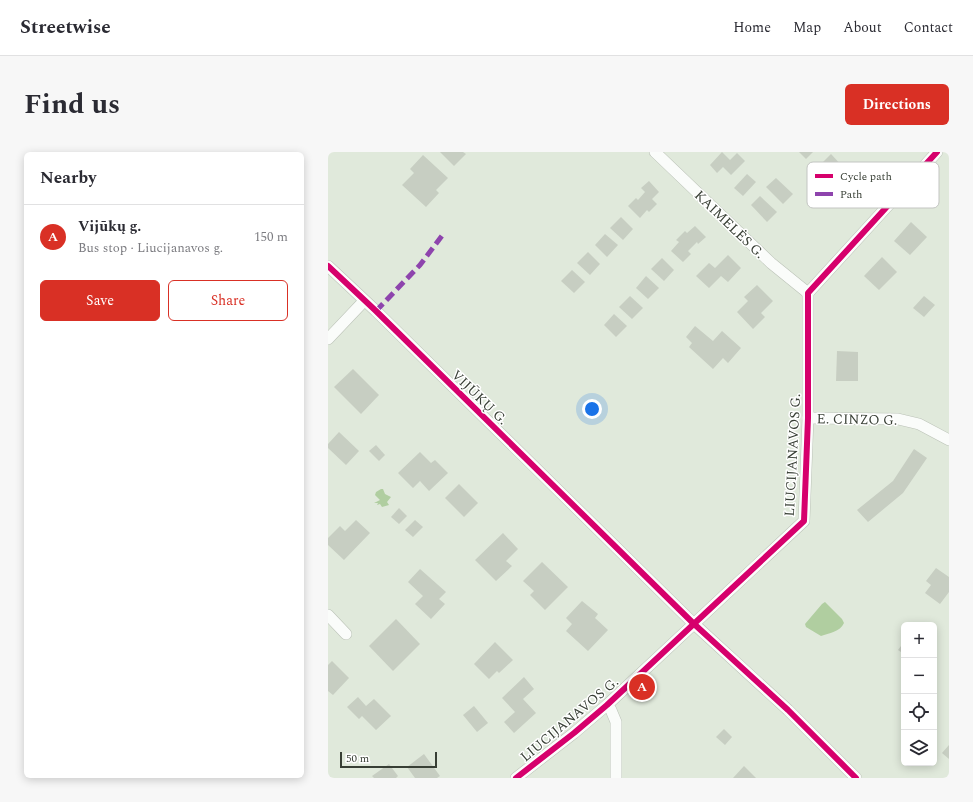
<!DOCTYPE html>
<meta charset="utf-8">
<style>
:root{--surface:#fff;--page:#f7f7f7;--text:#2b2b33;--muted:#7c7c81;--line:#e1e1e2;--accent:#d93025}
body{margin:0;font-family:Spectral,serif;background:var(--page);color:var(--text)}
.controls{position:absolute;right:12px;bottom:12px;display:grid;overflow:hidden;border-radius:6px;box-shadow:0 2px 10px #0003}
.controls button{width:36px;height:36px;display:grid;place-items:center;padding:0;border:0;border-bottom:1px solid var(--line);background:var(--surface);color:var(--text);font:20px sans-serif}
.scale{position:absolute;left:12px;bottom:10px;width:97px;box-sizing:border-box;padding-left:4px;border:2px solid #383f35;border-top:0;font-size:11px;line-height:14px;white-space:nowrap;color:#383f35;-webkit-text-stroke:3px #fff;paint-order:stroke}
.you{position:absolute;left:264px;top:257px;width:14px;height:14px;margin:-10px;border:3px solid #fff;border-radius:50%;background:#1a73e8;box-shadow:0 0 0 6px #1a73e833}
.badge{display:grid;place-items:center;width:26px;height:26px;border-radius:50%;background:var(--accent);color:#fff;font-size:13px;font-weight:700}
.pin{position:absolute;translate:-50% -50%;border:2px solid #fff;box-shadow:0 1px 4px #0006}
.list{margin:0;padding:0;list-style:none}
h2{display:flex;justify-content:space-between;align-items:center;height:52px;margin:0;padding:0 16px;font-size:17px}
h2 small{font-size:13px;font-weight:400;color:var(--muted)}
.list li{display:grid;grid-template-columns:26px 1fr auto;gap:12px;align-items:center;box-sizing:border-box;height:64px;padding:0 16px;border-top:1px solid var(--line)}
.list b{display:block;font-size:15px;white-space:nowrap}
.list p{margin:0;font-size:13px;white-space:nowrap;color:var(--muted)}
.list em{font-size:13px;font-style:normal;color:var(--muted)}
.actions{display:flex;gap:8px;padding:12px 16px}
.actions a{flex:1;padding:9px 0;border:1px solid var(--accent);border-radius:6px;text-align:center;font-size:14px;color:var(--accent)}
.actions .main{background:var(--accent);color:#fff}
.icon{flex:none;width:22px;height:22px;fill:none;stroke:currentColor;stroke-width:2;stroke-linecap:round;stroke-linejoin:round}
.map{position:relative;flex:none;width:621px;height:626px;overflow:hidden;border-radius:6px}
header{display:flex;align-items:center;gap:24px;box-sizing:border-box;height:56px;padding:0 20px;background:var(--surface);border-bottom:1px solid var(--line)}
header strong{font-size:19px}
nav{display:flex;gap:22px;margin-inline-start:auto;font-size:14px}
.intro{display:flex;align-items:center;justify-content:space-between;box-sizing:border-box;height:96px;padding:0 24px}
h1{margin:0;font-size:28px}
.button{padding:10px 18px;border-radius:6px;background:var(--accent);color:#fff;font-size:14px;font-weight:700}
main{display:flex;gap:24px;padding:0 24px}
aside{flex:1;background:var(--surface);border-radius:6px;box-shadow:0 2px 10px #0003}
.map>svg:first-child{display:block}
.water{fill:#b0cea0}
.building{fill:#c7cec2}
.lines{fill:none;stroke-linecap:round;stroke-linejoin:round}
.minor-casing{stroke:#bbc2b7;stroke-width:12}
.minor{stroke:#fafcfa;stroke-width:11}
.quiet{stroke:#8e44ad;stroke-width:5;stroke-dasharray:10 5;stroke-linecap:butt}
.cycleway-casing{stroke:#fff;stroke-width:8}
.cycleway{stroke:#d6006c;stroke-width:6}
.labels{text-anchor:middle;stroke-width:3;stroke-linejoin:round;paint-order:stroke}
.street-label{font-size:14px;fill:#383f35;stroke:#fff}
.key{fill:#fff;stroke:#c3c5c2;stroke-width:1}
.key-label{font-size:11px;fill:#383f35}
</style>
<header>
<strong>Streetwise</strong>
<nav><a>Home</a><a>Map</a><a>About</a><a>Contact</a></nav>
</header>
<div class="intro"><h1>Find us</h1><a class="button">Directions</a></div>
<main>
<aside>
<h2>Nearby<small></small></h2>
<ul class="list">
<li><span class="badge">A</span><div><b>Vijūkų g.</b><p>Bus stop · Liucijanavos g.</p></div><em>150 m</em></li>
</ul>
<div class="actions"><a class="main">Save</a><a>Share</a></div>
</aside>
<div class="map">
<svg width="621" height="626" viewBox="0 0 621 626">
<rect width="100%" height="100%" fill="#e0e9db"/>
<g class="water">
<path d="M53 337H55L57 342 63 345 59 350 61 353 54 355 52 352 49 353 50 351H46L52 348 47 343 48 340Z"/>
<path d="M497 450 514 467 516 471C512 480 501 481 493 484L478 475 477 472 494 452Z"/>
</g>
<g class="building">
<path d="M112 0H135L138 2 126 14Z"/>
<path d="M394 0 402 8 409 1 417 9 403 23 395 15 389 21 382 13Z"/>
<path d="M471 0H485L478 7Z"/>
<path d="M503 2 515 15 499 30 487 18Z"/>
<path d="M95 3 120 26 108 38 111 41 98 55 74 33 86 21 82 17Z"/>
<path d="M419 22 428 30 415 44 406 36Z"/>
<path d="M448 26 465 42 455 52 438 35Z"/>
<path d="M321 29 331 40 324 47 329 52 321 60 319 58 312 66 300 54 308 46 310 48 317 40 313 36Z"/>
<path d="M432 44 449 60 439 70 423 53Z"/>
<path d="M293 65 305 77 295 88 282 76Z"/>
<path d="M583 70 599 85 582 103 566 89Z"/>
<path d="M367 74 378 85 370 92 369 90 360 99 363 102 355 110 343 99 351 90 348 88 357 79 359 81Z"/>
<path d="M277 82 290 93 279 105 267 93Z"/>
<path d="M260 100 272 112 262 123 249 111Z"/>
<path d="M400 103 413 116 400 130 393 124 381 136 368 124 381 111 387 116Z"/>
<path d="M554 105 569 120 551 138 536 124Z"/>
<path d="M334 106 346 118 336 129 323 117Z"/>
<path d="M244 118 257 130 246 141 233 129Z"/>
<path d="M318 124 331 136 320 147 308 136Z"/>
<path d="M429 133 445 149 433 161 437 165 425 177 409 160 420 149 416 145Z"/>
<path d="M302 144 315 156 304 167 291 155Z"/>
<path d="M596 144 607 153 596 165 585 156Z"/>
<path d="M286 162 299 174 288 185 276 173Z"/>
<path d="M367 174 385 189 394 179 413 196 400 211 395 206 385 217 361 195 364 191 358 185Z"/>
<path d="M509 199 530 200V229H508Z"/>
<path d="M25 217 51 243 33 262 6 235Z"/>
<path d="M11 280 31 299 18 313 0 296V292Z"/>
<path d="M48 293 57 303 51 309 41 299Z"/>
<path d="M586 297 599 306 575 341 540 370 529 358 565 329Z"/>
<path d="M92 300 103 311 107 308 120 321 101 339 92 329 85 336 70 321Z"/>
<path d="M131 332 150 351 136 365 117 346Z"/>
<path d="M71 356 79 364 71 372 63 365Z"/>
<path d="M28 368 42 381 16 408 0 393V386L12 374 17 379Z"/>
<path d="M87 368 95 375 85 385 77 378Z"/>
<path d="M175 381 190 397 178 409 184 414 168 429 147 408Z"/>
<path d="M214 410 240 435 217 458 202 443 206 439 195 429Z"/>
<path d="M608 416 621 425V440L612 452 597 441 603 433 598 429Z"/>
<path d="M92 417 118 440 111 447 117 452 103 467 87 452 95 444 80 430Z"/>
<path d="M254 449 270 462 267 466 280 478 260 499 238 479 244 472 238 466Z"/>
<path d="M68 467 92 492 65 519 41 494Z"/>
<path d="M167 490 185 508 171 521 169 519 161 527 146 512Z"/>
<path d="M576 490V502L570 498Z"/>
<path d="M4 509 21 526 5 543 0 539V513Z"/>
<path d="M196 525 206 537 195 547 208 561 186 581 176 570 187 560 174 546Z"/>
<path d="M30 545 38 554 46 547 63 564 48 578 34 564 31 567 19 555Z"/>
<path d="M146 554 160 571 149 580 135 563Z"/>
<path d="M396 577 404 585 397 593 388 585Z"/>
<path d="M621 593V607L614 601Z"/>
<path d="M96 602 112 624 109 626H87L79 615Z"/>
<path d="M61 612 70 624 68 626H46L44 624Z"/>
<path d="M416 614 428 626H405Z"/>
</g>
<g class="lines">
<defs>
<g id="minor">
<path d="M327 0 443 111 480 141"/>
<path d="M0 114 48 159 365 471 460 558 528 626"/>
<path d="M0 187 36 149"/>
<path d="M480 266 570 267 591 272 621 288"/>
<path d="M0 463 18 482"/>
<path d="M279 553 283 558 288 570V626"/>
<path d="M188 626 246 581 279 553 476 369 480 266V141L609 0"/>
</g>
</defs>
<use href="#minor" class="minor-casing"/>
<use href="#minor" class="minor"/>
<path class="quiet" d="M48 159 92 113 116 81"/>
<defs>
<g id="cycleway">
<path d="M0 114 48 159 365 471 460 558 528 626"/>
<path d="M188 626 246 581 279 553 476 369 480 266V141L609 0"/>
</g>
</defs>
<use href="#cycleway" class="cycleway-casing"/>
<use href="#cycleway" class="cycleway"/>
</g>
<g class="labels">
<g class="street-label">
<text transform="translate(402 72) rotate(44)" y="5">KAIMELĖS G.</text>
<text transform="translate(152 245) rotate(44)" y="5">VIJŪKŲ G.</text>
<text transform="translate(529 267) rotate(1)" y="5">E. CINZO G.</text>
<text transform="translate(464 303) rotate(-87)" y="5">LIUCIJANAVOS G.</text>
<text transform="translate(241 567) rotate(-40)" y="5">LIUCIJANAVOS G.</text>
</g>
</g>
<rect x="479" y="10" width="132" height="46" rx="6" class="key"/>
<rect x="487" y="22" width="18" height="4" fill="#d6006c"/>
<rect x="487" y="40" width="18" height="4" fill="#8e44ad"/>
<g class="key-label">
<text x="512" y="28">Cycle path</text>
<text x="512" y="46">Path</text>
</g>
</svg>
<div class="controls">
<button>+</button>
<button>−</button>
<button><svg class="icon" aria-label="locate" viewBox="0 0 24 24"><circle cx="12" cy="12" r="6"/><path d="M12 2v4M12 18v4M2 12h4M18 12h4"/></svg></button>
<button><svg class="icon" aria-label="layers" viewBox="0 0 24 24"><path d="M12 4l9 5-9 5-9-5zM3 14l9 5 9-5"/></svg></button>
</div>
<div class="scale">50 m</div>
<div class="you"></div>
<div class="pin badge" style="left:314px;top:535px">A</div>
</div>
</main>
